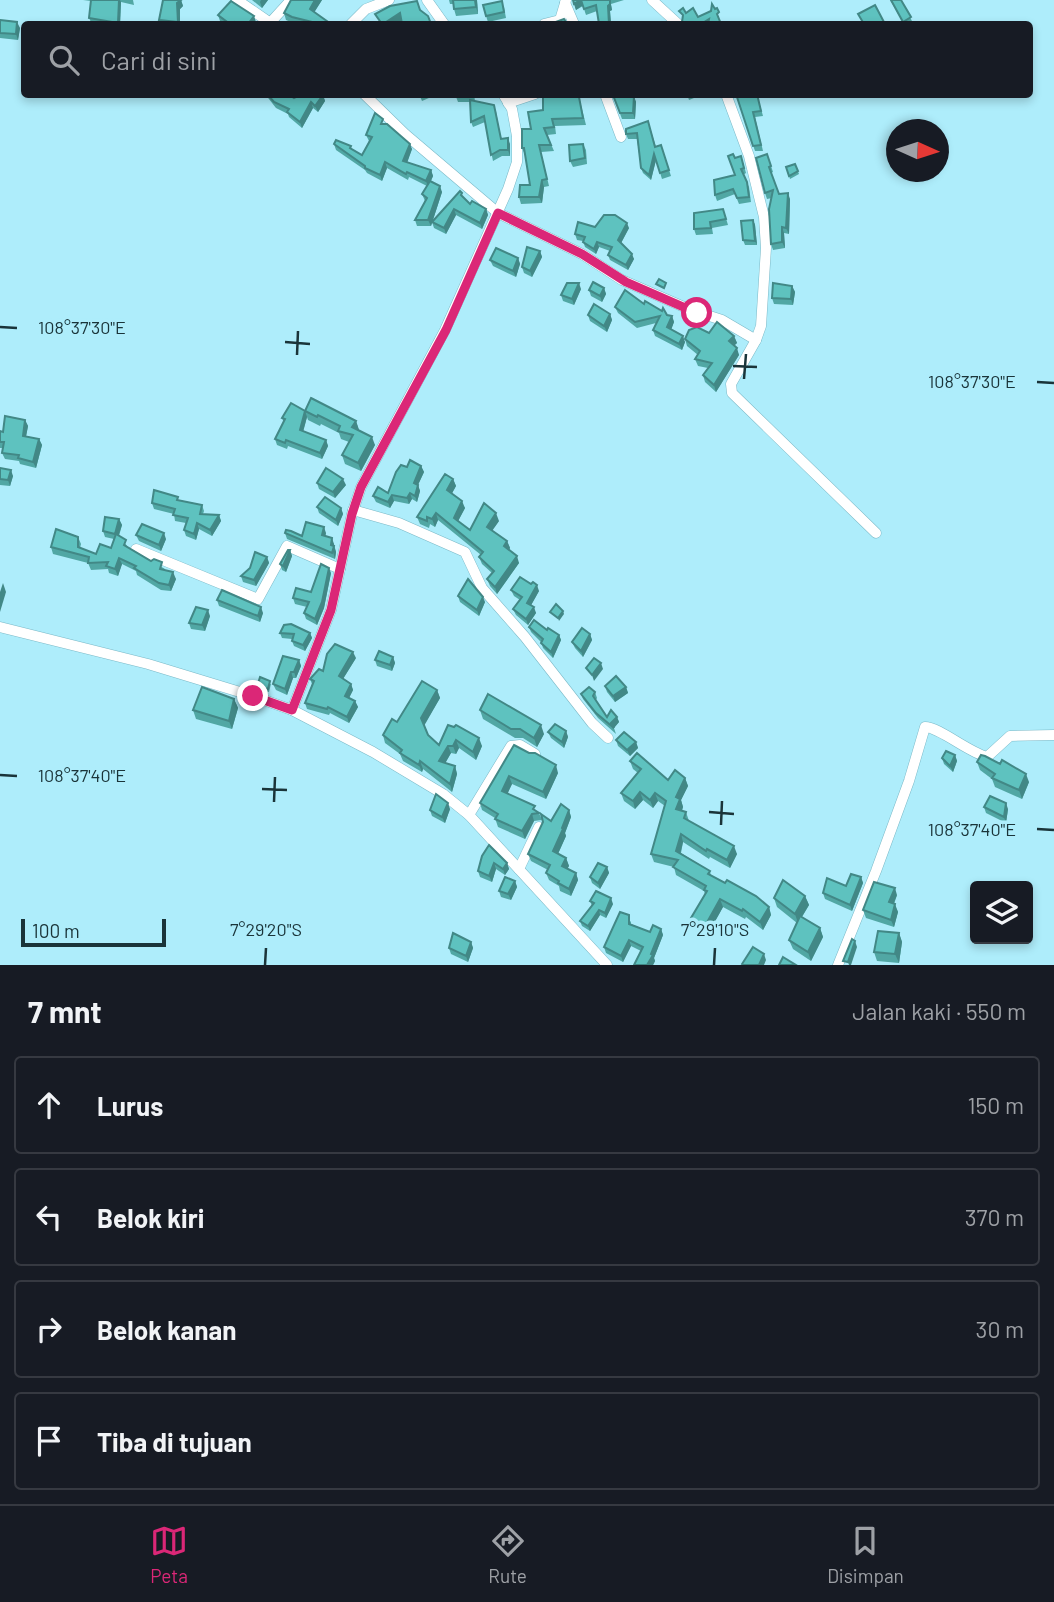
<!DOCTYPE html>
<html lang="id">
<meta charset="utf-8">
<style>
:root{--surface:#171b24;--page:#242831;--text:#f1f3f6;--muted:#9ea1a6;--line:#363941;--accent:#db2777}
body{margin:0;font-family:Barlow,sans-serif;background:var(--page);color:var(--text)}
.controls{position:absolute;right:21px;bottom:21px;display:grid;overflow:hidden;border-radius:7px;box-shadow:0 4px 10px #0003}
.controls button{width:63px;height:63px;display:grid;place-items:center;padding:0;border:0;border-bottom:2px solid var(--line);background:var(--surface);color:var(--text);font:35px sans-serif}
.compass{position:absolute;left:886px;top:119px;width:63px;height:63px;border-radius:50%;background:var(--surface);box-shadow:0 4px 10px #0003;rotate:93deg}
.scale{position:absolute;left:21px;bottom:18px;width:145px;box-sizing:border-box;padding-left:7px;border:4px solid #1a3439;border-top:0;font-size:19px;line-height:24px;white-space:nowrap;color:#1a3439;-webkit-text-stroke:5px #aeedfb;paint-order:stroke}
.stop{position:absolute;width:21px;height:21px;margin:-16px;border:5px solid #db2777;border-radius:50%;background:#fff}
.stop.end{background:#db2777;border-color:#fff;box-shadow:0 2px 7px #0008}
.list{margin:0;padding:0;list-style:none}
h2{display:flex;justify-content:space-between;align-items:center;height:91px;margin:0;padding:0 28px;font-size:30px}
h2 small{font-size:23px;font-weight:400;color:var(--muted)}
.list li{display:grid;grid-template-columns:46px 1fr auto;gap:21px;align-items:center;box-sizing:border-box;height:98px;margin:0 14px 14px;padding:0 14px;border:2px solid var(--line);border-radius:7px}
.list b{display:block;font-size:26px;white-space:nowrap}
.list em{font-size:23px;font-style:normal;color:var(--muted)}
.icon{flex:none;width:38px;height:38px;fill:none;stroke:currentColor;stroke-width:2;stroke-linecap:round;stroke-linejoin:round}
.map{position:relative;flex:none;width:1054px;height:965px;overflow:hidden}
.search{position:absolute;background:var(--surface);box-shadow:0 4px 10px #0003;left:21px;right:21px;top:21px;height:77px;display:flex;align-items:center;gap:18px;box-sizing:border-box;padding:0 24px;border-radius:7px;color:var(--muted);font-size:26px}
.sheet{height:539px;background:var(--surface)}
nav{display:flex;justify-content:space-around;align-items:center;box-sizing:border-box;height:98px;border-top:2px solid var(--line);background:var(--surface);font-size:19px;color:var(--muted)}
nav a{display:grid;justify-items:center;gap:4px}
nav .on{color:var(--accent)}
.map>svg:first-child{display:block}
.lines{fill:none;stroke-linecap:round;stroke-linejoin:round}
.minor-casing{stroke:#7bb9c7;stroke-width:11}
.minor{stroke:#fff;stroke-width:10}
.wall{fill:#51a7a4}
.shaded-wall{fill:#428886}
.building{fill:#5ec2bf;stroke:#428886;stroke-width:2}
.route{stroke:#db2777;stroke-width:9}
.ticks{fill:none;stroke:#1a3439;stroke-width:2.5}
.ticks-label{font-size:18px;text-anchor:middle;fill:#1a3439;stroke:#aeedfb;stroke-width:7;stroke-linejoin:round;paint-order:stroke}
</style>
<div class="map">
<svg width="1054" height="965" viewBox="0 0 1054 965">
<rect width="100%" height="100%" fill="#aeedfb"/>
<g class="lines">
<defs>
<g id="minor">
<path d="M237 0 272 24"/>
<path d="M427 0 444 24"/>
<path d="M652 0 678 24"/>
<path d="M565 3 574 24"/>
<path d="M270 23 291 0"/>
<path d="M351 24 366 9 389 0"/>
<path d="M544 24 560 20 566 0"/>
<path d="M364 94 405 134 498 213 582 254 622 280 691 310 722 320 756 340 761 326 766 248 764 217 749 156 726 94"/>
<path d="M605 94 621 137"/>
<path d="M296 96 297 94"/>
<path d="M508 103 535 94"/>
<path d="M756 340 731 384 732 393 876 533"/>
<path d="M353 510 399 523 465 552 482 588 525 637 592 723 608 738"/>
<path d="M136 549 258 599 287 546 340 569"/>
<path d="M0 627 148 664 253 696 292 710 373 752 443 794 469 815 607 965"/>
<path d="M292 710 331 610 352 514 361 487 445 330 508 189 517 162V136L512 109 503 94"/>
<path d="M469 815 511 746 520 745 535 754"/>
<path d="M519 869 539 827"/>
<path d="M838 965 876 871 909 781 925 727C939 727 968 752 987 757L1010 736 1054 735"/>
</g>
</defs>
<use href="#minor" class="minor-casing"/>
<use href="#minor" class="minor"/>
</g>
<g class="wall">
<path d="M83 0H133L134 5 121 2 120 24H92L89 18 91 1Z"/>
<path d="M181 0 183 6 180 9V24H161L159 20Z"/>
<path d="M252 0H268L262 8Z"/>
<path d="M291 0H322L314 12 331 24H295L286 20 284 13Z"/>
<path d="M449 0H477L478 14 456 16 454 9 453 4H450Z"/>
<path d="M573 0H624L611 4 612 10 610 11 611 24H599L597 11 586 15 583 6 576 10Z"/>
<path d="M890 0H901L913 23 904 24Z"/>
<path d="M504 7 506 18 488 22 486 16Z"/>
<path d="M218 15 256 22 254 24H224L220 21Z"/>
<path d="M0 20 20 28 18 40 0 38Z"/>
<path d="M265 94H289L294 98 323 95 325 101 318 112 313 108 302 128 289 117 288 114 276 108Z"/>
<path d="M419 94H438L422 101Z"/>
<path d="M455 94H474L475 101 496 111 501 139 510 144V156H502L493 161 485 122 473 127 471 122 470 102H458Z"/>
<path d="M543 94H571L579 97 586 125 555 126 556 134 547 135 554 151 541 152 549 186 544 187 542 203 521 204 519 197 530 185 525 155 522 148 531 129 543 110Z"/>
<path d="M629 94H645L634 98 636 102 635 119H622L613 95 629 96Z"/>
<path d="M687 94H704L689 100Z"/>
<path d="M736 94H757L763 116 755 117 763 151H755Z"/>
<path d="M648 121 656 147 661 145 671 176 662 179 656 160 651 180 643 173 641 168 637 139H628L626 134Z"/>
<path d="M385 124 412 149 407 162 431 170 433 176 431 181 442 192 431 226H417L415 220 425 201 422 194 427 186 409 177 408 180 387 168 382 181 367 173 365 170 336 150 334 144 352 149 362 155 369 141 366 135Z"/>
<path d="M583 144 586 150 587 164 573 167 570 161Z"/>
<path d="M767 154 773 172 771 173 779 194 790 199 789 234 784 233 785 248 773 250 771 244 772 198 767 199 765 193Z"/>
<path d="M735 158 743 162 746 173 743 175 749 187 751 202 739 204 735 194 717 201 715 195 735 175Z"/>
<path d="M795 164 799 174 790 179 786 167Z"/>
<path d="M464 198 470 204 486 209 488 215 482 229 456 215 446 234 434 228 432 222Z"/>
<path d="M725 215 728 225 712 228 713 234 696 235 694 229Z"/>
<path d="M753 220 755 225 757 245H745L743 240Z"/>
<path d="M595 227 629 228 621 243 634 259 628 270 610 260 608 255 610 251 599 247 596 254 585 247 583 241 577 240 575 234Z"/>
<path d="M540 251 542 257 532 277 524 273 522 267Z"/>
<path d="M518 258 520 264 516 277 493 266 490 260Z"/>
<path d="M792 286 795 292 793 305 774 304 772 298Z"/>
<path d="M604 288 606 294 602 302 591 296 589 290Z"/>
<path d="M581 289 574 305 563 301 561 295Z"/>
<path d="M644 304 667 315 672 316 674 322 671 329 685 342 682 350 655 336 653 330 656 323 637 328 618 313 615 307Z"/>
<path d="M610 314 612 320 607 332 590 321 588 315Z"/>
<path d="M709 333 734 336 737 343 734 345 739 355 716 392 705 382 703 375 708 368 698 366 695 359 698 355 687 346 685 339Z"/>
<path d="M305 411 356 421 359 430 375 445 361 471 345 464 342 455 349 442 341 439 339 433 321 424 320 426 308 420 307 417 303 431 326 440 328 446 322 459 288 446 287 449 277 445 275 439 284 423 282 418Z"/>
<path d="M25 420 28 426 26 436 39 439 42 445 36 468 20 464 19 461 5 459 2 453 3 448H0V431L3 432Z"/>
<path d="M421 466 424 472 418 485 420 491 417 502 412 499 409 504 394 501 390 508 376 502 373 496 388 493 407 467Z"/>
<path d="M0 468 13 476 10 486 0 485Z"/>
<path d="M453 479 456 486 452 493 465 508 458 521 470 530 499 521 492 530 507 541 510 548 509 550 519 563 497 594 490 586 487 579 492 573 482 564 479 557 481 555 438 520 435 527 430 524 429 528 420 524 417 517Z"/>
<path d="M317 483 346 485 335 498 319 489Z"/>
<path d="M179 500 202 505 204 511 203 514 219 515 221 521 212 536 199 529 196 540 186 536 184 530 186 523 175 521 174 514 154 509 152 503Z"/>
<path d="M317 507 341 508 343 514 338 526 319 513Z"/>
<path d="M119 519 122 525 119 536 128 547 165 569 164 570 176 579 171 591 161 590 137 575 136 571 122 564 118 576 109 573 108 569 91 570 88 563 53 554 51 547 78 537 81 544 80 548 96 554 111 548 114 539 105 537 103 531Z"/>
<path d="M285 533 302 536 326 533 325 536 334 544 336 552 335 559 287 539Z"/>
<path d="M136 535 166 539 161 551 139 541Z"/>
<path d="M290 550 292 556 286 572 282 570 280 564Z"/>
<path d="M267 557 269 563 256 586 243 582 241 576Z"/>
<path d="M331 573 324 608 317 625 306 619 304 613 307 607 295 604 293 598 311 592Z"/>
<path d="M511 590 539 591 531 605 536 613 528 625 516 615 513 609 520 600 514 596Z"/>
<path d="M458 596 485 602 479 616 460 602Z"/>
<path d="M217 600 263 613 260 622 219 606Z"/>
<path d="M210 616 205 631 191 629 189 623Z"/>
<path d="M529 627 547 630 559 635 561 640 553 658 543 648 541 642 531 632Z"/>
<path d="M280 633H310L312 638 305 651 294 646 292 641V639L282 638Z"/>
<path d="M590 634 592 640 583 657 575 648 572 642Z"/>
<path d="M393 657 395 663 392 671 377 666 375 660Z"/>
<path d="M356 658 343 679 351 684 353 690 349 698 355 701 358 707 349 723 330 713 329 715 307 709 305 703 312 684 310 679 323 671Z"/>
<path d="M299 660 301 666 296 678H293L287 695 276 690 273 684Z"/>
<path d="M271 684 269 692 258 690 257 687Z"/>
<path d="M605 686 626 687 628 693 615 702 607 692Z"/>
<path d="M437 690 440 698 424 725 428 735 439 745 448 725 482 746 476 760 459 748 456 754 451 753 445 763 455 766 457 774 452 792 423 769 422 772 403 761 400 754 385 743 383 735 397 722Z"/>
<path d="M595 692 597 698 596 700 607 717H617L619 722 614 728 616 734 598 718 583 699 581 694Z"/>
<path d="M234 699 238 708 232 729 196 719 193 710Z"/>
<path d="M480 710 544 734 537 747 523 738H515L483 719Z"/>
<path d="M566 731 568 737 564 748 551 738 548 732Z"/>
<path d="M616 740 636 742 638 748 630 756 618 746Z"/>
<path d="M514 745 558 773 546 799 512 784 507 794 539 813 542 820 534 821 525 839 498 827 495 818 482 810 480 803Z"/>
<path d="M955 755 957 761 953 772 944 764 942 758Z"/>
<path d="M630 761 668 780 685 778 688 786 681 800 683 807 682 811 686 812 689 821 737 854 730 868 710 857 709 859 683 842 681 853 710 871 711 876 769 907 771 915 763 930 746 917 745 919 723 907 708 934 694 926 691 918 705 894 704 891 676 875 674 867 654 862 651 854 665 806 658 801 653 808 643 800 635 809 624 801 621 793 638 773 633 769Z"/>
<path d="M977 762 1029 782 1022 799 995 787 992 779 980 770Z"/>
<path d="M984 807 1008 809 1006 823 986 813Z"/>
<path d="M450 809 445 823 432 816 430 810Z"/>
<path d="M569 810 571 817 565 833 566 836 558 854 566 858 569 866 567 868 576 873 578 880 571 896 560 891 559 886 549 880 546 873 548 870 531 861 528 854 551 821Z"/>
<path d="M482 856 507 863 509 869 505 875 496 869 492 882 480 877 478 871Z"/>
<path d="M607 867 609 873 600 889 592 883 590 877Z"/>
<path d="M861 877 863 883 852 911 825 899 823 893 846 886Z"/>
<path d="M515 881 517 887 511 900 501 897 499 891Z"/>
<path d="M897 895 894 904 898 912 894 927 866 918 863 910Z"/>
<path d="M805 896 809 905 802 917 820 928 823 937 811 961 793 949 789 940 797 923 777 907 774 898Z"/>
<path d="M590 901 613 904 606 918 600 915 590 931 582 926 580 921 592 906Z"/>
<path d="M631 921V924L650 932 661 929 663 935 654 958 655 961 653 965H634L641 951 631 946 623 962 606 953 604 947Z"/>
<path d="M899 933 902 942 899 963 877 961 874 952Z"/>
<path d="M471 942 473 948 468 962 451 954 449 948Z"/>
</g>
<g class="shaded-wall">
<path d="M119 0H120L121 2 120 24H119L118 23Z"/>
<path d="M181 0 183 6 180 9V24H179L177 3Z"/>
<path d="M261 0H268L262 8 260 2Z"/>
<path d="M315 0H322L312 16 310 9Z"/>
<path d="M475 0H477L478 14 476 7Z"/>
<path d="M580 0H581L583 5 576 10 574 4Z"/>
<path d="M610 0 612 10 610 11 611 24H609L608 6Z"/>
<path d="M400 13 403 20 396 24H383Z"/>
<path d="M254 16 256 22 254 24H248Z"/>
<path d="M17 22 20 28 18 40 16 34Z"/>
<path d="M323 95 325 101 318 112 315 106Z"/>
<path d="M634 96 636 102 635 119 633 113Z"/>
<path d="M311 102 313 108 302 128 300 122Z"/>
<path d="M508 138 510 144V156L508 150Z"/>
<path d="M410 144 412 149 406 166 403 161Z"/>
<path d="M654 154 656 160 651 180 649 175Z"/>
<path d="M385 162 387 168 382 181 380 175Z"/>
<path d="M431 170 433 176 428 187 426 181Z"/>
<path d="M542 180 544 187 542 203 539 197Z"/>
<path d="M440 186 442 192 431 226 428 220Z"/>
<path d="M788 193 790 199 789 234 786 228Z"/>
<path d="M454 209 456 215 446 234 444 228Z"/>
<path d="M486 209 488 215 482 229 480 223Z"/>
<path d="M753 220 755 225 757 245 755 241Z"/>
<path d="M627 223 629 228 620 245 618 240Z"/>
<path d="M782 227 784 233 785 248 782 242Z"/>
<path d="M597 242 599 247 596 254 594 249Z"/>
<path d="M540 251 542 257 532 277 530 271Z"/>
<path d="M632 254 634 259 628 270 626 265Z"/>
<path d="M518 258 520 264 516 277 513 271Z"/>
<path d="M579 283 581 289 574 305 572 299Z"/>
<path d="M792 286 795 292 793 305 791 299Z"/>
<path d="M604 288 606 294 602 302 600 296Z"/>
<path d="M610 314 612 320 607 332 604 326Z"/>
<path d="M672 316 674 322 670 333 667 327Z"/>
<path d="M683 336 685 342 682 350 679 344Z"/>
<path d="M734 336 737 343 732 348 729 341Z"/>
<path d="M737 348 739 355 716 392 714 385Z"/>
<path d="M305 411 307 417 302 436 300 430Z"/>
<path d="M25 420 28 426 25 442 23 436Z"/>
<path d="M356 421 359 430 352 427Z"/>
<path d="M372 437 375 445 361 471 358 463Z"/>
<path d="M39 439 42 445 36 468 33 462Z"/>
<path d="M326 440 328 446 322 459 320 453Z"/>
<path d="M421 466 424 472 416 489 414 483Z"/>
<path d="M11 470 13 476 10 486 8 480Z"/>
<path d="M343 479 346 485 335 498 333 492Z"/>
<path d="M453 479 456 486 450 497 447 490Z"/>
<path d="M418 485 420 491 417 502 415 496Z"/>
<path d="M410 493 412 499 409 504 407 498Z"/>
<path d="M392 495 394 501 390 508 388 502Z"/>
<path d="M462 501 465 508 456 525 454 518Z"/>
<path d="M341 508 343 514 338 526 336 520Z"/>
<path d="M436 513 438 520 435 527 432 519Z"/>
<path d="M496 513 499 521 490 534 487 527Z"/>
<path d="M219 515 221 521 212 536 210 530Z"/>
<path d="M119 519 122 525 117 540 115 534Z"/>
<path d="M197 523 199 529 196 540 194 534Z"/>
<path d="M324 527 326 533 324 541 322 535Z"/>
<path d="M164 533 166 539 161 551 159 545Z"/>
<path d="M332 538 334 544 333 551 334 546 336 552 335 559 331 545Z"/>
<path d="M507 541 510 548 506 554 504 546Z"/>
<path d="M290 550 292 556 286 572 283 566Z"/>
<path d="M517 556 519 563 497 594 495 587Z"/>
<path d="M267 557 269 563 256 586 254 580Z"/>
<path d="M119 558 122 564 118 576 115 569Z"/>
<path d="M329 568 331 573 324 608 317 625 315 619Z"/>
<path d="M173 572 176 579 171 591 169 585Z"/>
<path d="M3 583 6 592 0 612V592Z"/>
<path d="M537 585 539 591 529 609 527 603Z"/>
<path d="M483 597 485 602 479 616 477 610Z"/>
<path d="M261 607 263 613 260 622 258 616Z"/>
<path d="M534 607 536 613 528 625 526 619Z"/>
<path d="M208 610 210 616 205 631 202 625Z"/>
<path d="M563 611 564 614 559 621 558 618Z"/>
<path d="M310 633 312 638 305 651 303 645Z"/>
<path d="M590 634 592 640 583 657 581 651Z"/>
<path d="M559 635 561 640 553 658 551 652Z"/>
<path d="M353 652 356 658 341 682 339 676Z"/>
<path d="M393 657 395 663 392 671 390 665Z"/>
<path d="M299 660 301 666 296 678 294 672Z"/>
<path d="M601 663 603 669 594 681 592 675Z"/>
<path d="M291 672 293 678 287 695 285 689Z"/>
<path d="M351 684 353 690 347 702 345 696Z"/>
<path d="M626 687 628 693 615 702 613 696Z"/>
<path d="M437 690 440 698 424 726 421 718Z"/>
<path d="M234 699 238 708 232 729 229 721Z"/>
<path d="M355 701 358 707 349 723 347 717Z"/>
<path d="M617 717 619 722 613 729 611 723Z"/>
<path d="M541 725 544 734 537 747 534 738Z"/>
<path d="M566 731 568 737 564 748 562 742Z"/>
<path d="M479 738 482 746 476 760 473 752Z"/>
<path d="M456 740 459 748 456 754 453 746Z"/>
<path d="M636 742 638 748 630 756 627 750Z"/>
<path d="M448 746 451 753 442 769 439 761Z"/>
<path d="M955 755 957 761 953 772 950 766Z"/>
<path d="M420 761 423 769 422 772 419 765Z"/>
<path d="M556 765 558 773 546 799 543 792Z"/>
<path d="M455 766 457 774 452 792 450 784Z"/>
<path d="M1026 774 1029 782 1022 799 1019 790Z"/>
<path d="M509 776 512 784 505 799 502 791Z"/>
<path d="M685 778 688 786 681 800 683 807 679 817 676 809V797Z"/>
<path d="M640 792 643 800 635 809 633 801Z"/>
<path d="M655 793 658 801 653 808 650 800Z"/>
<path d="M448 803 450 809 445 823 442 817Z"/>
<path d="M1006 803 1008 809 1006 823 1004 817Z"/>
<path d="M569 810 571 817 565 833 566 836 556 858 553 851Z"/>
<path d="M532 814 534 821 525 839 522 831Z"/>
<path d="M681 834 683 842 679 859 676 851Z"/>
<path d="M734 846 737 854 730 868 727 860Z"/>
<path d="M566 858 569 866 565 873 562 866Z"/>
<path d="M494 863 496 869 492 882 489 876Z"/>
<path d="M507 863 509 869 505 875 503 869Z"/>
<path d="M607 867 609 873 600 889 598 883Z"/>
<path d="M576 873 578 880 571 896 569 889Z"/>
<path d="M861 877 863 883 852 911 850 905Z"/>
<path d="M515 881 517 887 511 900 508 894Z"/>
<path d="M895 888 897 895 891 910 889 902Z"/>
<path d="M805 896 809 905 798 923 795 914Z"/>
<path d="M611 898 613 904 606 918 605 913Z"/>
<path d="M720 899 723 907 708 934 705 926Z"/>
<path d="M895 904 898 912 894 927 891 920Z"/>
<path d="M769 907 771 915 763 930 760 922Z"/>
<path d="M599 910 600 915 590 931 588 926Z"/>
<path d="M820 928 823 937 811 961 808 952Z"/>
<path d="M661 929 663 935 654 958 655 961 653 965H647Z"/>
<path d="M899 933 902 942 899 963 895 954Z"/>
<path d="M629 940 631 946 623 962 621 956Z"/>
<path d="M855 941 857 947 851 965H849L848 962Z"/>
<path d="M471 942 473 948 468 962 466 956Z"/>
<path d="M764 954 766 960 764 965H759Z"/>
</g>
<g class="building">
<path d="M91 0H119L118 23 89 18Z"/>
<path d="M163 0H181L177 3 178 22 159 20Z"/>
<path d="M291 0H315L310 9 331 24H309L312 22 292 17 284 13Z"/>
<path d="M453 0H475L476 7 454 9Z"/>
<path d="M573 0H580L574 4Z"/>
<path d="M581 0H610V4L608 6 609 24H599L596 5 584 9Z"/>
<path d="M891 0H901L911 17 903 22Z"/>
<path d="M231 1 254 16 248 24H239L235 22 233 24H230L218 15Z"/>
<path d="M417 1 420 10 428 16 431 24H402L400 13 383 24H382L375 14 390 6Z"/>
<path d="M502 1 504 12 486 16 483 5Z"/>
<path d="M712 4 715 9 717 8 719 12 717 14 721 24H708L709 19 701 24H684L682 22 683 15 679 11 683 8 686 13 693 8 698 17 711 11Z"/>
<path d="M875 5 885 24H864L858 14Z"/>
<path d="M564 19 567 24H570H553V23Z"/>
<path d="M0 20 17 22 16 34 0 33Z"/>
<path d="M267 94H288L294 98 298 96 299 94 323 95 315 106 311 102 300 122 287 112 289 109 274 102Z"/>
<path d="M543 94H570L579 97 583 118 552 119 554 127 544 128 551 145H539L547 179 542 180 539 197H519L520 185H530L524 148H522V129H531L528 112 543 110Z"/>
<path d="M736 94H757L761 111 753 112 761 145 753 146Z"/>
<path d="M613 95 634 96 633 113H620Z"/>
<path d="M470 100 494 105 501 139 508 138V150H500L491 155 484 116 471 122Z"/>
<path d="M375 113 383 119 381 124H387L410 144 403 161 431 170 426 181 407 172 406 174 385 162 380 175 365 168V166L334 144 336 140 351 146 350 148 362 155 372 137 366 135Z"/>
<path d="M648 121 655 147 661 145 669 170 660 173 654 154 649 175 641 168 637 133 626 134V129Z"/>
<path d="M583 144 585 158 570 161 569 145Z"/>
<path d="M733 154 735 158 741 156 744 168 741 169 747 182 749 197 737 198 733 189 715 195 714 180 735 175 728 156Z"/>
<path d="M767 154 771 166 769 167 779 194 788 193 786 228 782 227V242L771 244 769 209 773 190 765 193 756 158Z"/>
<path d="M795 164 798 171 789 176 786 167Z"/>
<path d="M430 181 440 186 428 220H415L427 198 422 194Z"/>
<path d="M460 191 462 193 461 195 470 204 472 201 486 209 480 223 454 209 444 228 432 222Z"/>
<path d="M723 209 726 219 710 222 711 228 694 229V213Z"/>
<path d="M604 215H615L627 223 618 240 632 254 626 265 608 255 612 247 597 242 594 249 583 242 585 237 575 234 578 222 595 227Z"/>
<path d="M753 220 755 241 743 240 741 221Z"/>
<path d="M527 247 540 251 530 271 522 267Z"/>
<path d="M496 248 518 258 513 271 490 260Z"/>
<path d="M659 279 666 283 664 288 656 284Z"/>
<path d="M593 282 604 288 600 296 589 290Z"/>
<path d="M567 283H579L572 299 561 295Z"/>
<path d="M773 283 792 286 791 299 772 298Z"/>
<path d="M625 290 644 304 645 301 662 311 663 308 667 315 672 316 667 327 683 336 679 344 653 330 660 316 635 322 615 307Z"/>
<path d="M594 304 610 314 604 326 588 315Z"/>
<path d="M717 322 734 336 729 341 737 348 714 385 703 375 712 363 695 359 700 351 685 339 689 330 697 327 709 333Z"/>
<path d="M311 398 356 421 352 427 372 437 358 463 342 455 353 435 338 431 340 426 318 415 317 417 305 411Z"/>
<path d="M291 403 305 411 300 430 326 440 320 453 286 440 285 443 275 439 285 419 282 418Z"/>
<path d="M5 416 25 420 23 436 39 439 33 462 18 458 19 455 2 453 4 442H0V431L3 432Z"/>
<path d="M410 460 421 466 414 483 418 485 415 496 410 493 407 498 392 495 388 502 373 496 378 487 388 493 396 472 401 465 407 467Z"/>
<path d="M0 468 11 470 8 480 0 479Z"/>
<path d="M326 468 343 479 333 492 317 483Z"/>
<path d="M445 474 453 479 447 490 462 501 454 518 470 530 484 503 496 513 487 527 507 541 504 546 517 556 495 587 487 579 494 571 479 557 483 552 436 513 432 519 427 517V521L417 517Z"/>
<path d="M154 490 178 497 177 500 202 505 200 514 219 515 210 530 197 523 194 534 184 530 188 518 173 515 175 509 152 503Z"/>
<path d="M325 497 341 508 336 520 317 507Z"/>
<path d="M105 517 119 519 115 534 103 531Z"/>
<path d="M306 522 324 527 322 535 332 538 331 545 334 546 332 553 285 533 286 530 291 531 302 536Z"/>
<path d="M142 524 164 533 159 545 136 535Z"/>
<path d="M56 529 78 537V547L96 554 100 544 111 548 116 534 126 540 124 545 151 561 154 559 162 562 160 569 173 572 169 585 159 583 134 568 136 566 119 558 115 569 106 566 108 562 88 563 89 557 51 547Z"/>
<path d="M288 550H290L283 566 280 564Z"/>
<path d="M255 552 267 557 254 580 241 576 250 568Z"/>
<path d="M321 564 329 568 322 602 315 619 304 613 309 602 293 598 296 588 311 592Z"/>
<path d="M520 577 531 584 533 582 537 585 527 603 534 607 526 619 513 609 522 597 511 590Z"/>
<path d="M468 579 483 597 477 610 458 596Z"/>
<path d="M222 590 261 607 258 616 217 600Z"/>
<path d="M556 604 563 611 558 618 550 612Z"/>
<path d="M196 607 208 610 202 625 189 623Z"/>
<path d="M534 620 547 630 548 628 559 635 551 652 541 643 543 639 529 627Z"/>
<path d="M291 624 310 633 303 645 292 641 294 634 280 633 284 625Z"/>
<path d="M582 628 590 634 581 651 572 642Z"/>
<path d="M335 644 353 652 339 676 351 684 345 696 355 701 347 717 328 707 327 709 305 703 314 681 310 679 319 669 323 671 327 654Z"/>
<path d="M379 651 393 657 390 665 375 660Z"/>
<path d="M283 656 299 660 294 672H291L285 689 273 684Z"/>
<path d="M594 658 601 663 592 675 586 668Z"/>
<path d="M616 676 626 687 613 696 605 686Z"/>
<path d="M260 677 270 681 268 689 257 687Z"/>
<path d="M422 681 437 690 421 718 428 735 439 745 448 725 454 727 456 725 479 738 473 752 456 740 453 746H448L439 761 455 766 450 784 420 761 419 765 400 753 402 750 383 735 392 719 397 722Z"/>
<path d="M202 687 234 699 229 721 193 710Z"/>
<path d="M589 687 595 692 593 696 607 717 611 710 617 717 611 723 614 728 596 713 581 694Z"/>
<path d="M488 694 541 725 534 738 520 729H511L480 710Z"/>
<path d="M555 724 566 731 562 742 548 732Z"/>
<path d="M624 732 636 742 627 750 616 740Z"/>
<path d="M514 745 529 753H535L556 765 543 792 509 776 502 791 535 806 533 809 539 813 532 814 522 831 495 819 498 814 480 803Z"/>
<path d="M946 751 955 755 950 766 942 758Z"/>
<path d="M637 753 668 780 675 770 685 778 676 797 680 799 676 809 686 812 684 818 734 846 727 860 707 849 706 851 681 834 676 851 710 871 708 874 725 883 727 880 756 896 769 907 760 922 743 909 742 911 720 899 705 926 691 918 707 891 704 890 706 886 673 867 678 860 651 854 666 801 655 793 650 800 640 792 633 801 621 793 641 769 630 761Z"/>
<path d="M981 755 985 756 1000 764 1002 760 1026 774 1019 790 992 778 995 774 977 762Z"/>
<path d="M436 794 448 803 442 817 430 810Z"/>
<path d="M990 796 1006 803 1004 817 984 807Z"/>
<path d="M561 804 569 810 562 828 563 829 553 851 566 858 562 866 576 873 569 889 558 883 559 881 546 873 550 865 528 854 543 822 541 814 551 821Z"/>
<path d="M489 845 507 863 503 869 494 863 489 876 478 871 482 856Z"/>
<path d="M598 863 607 867 598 883 590 877Z"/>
<path d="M851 874 861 877 850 905 823 893 827 878 846 886Z"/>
<path d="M505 877 515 881 508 894 499 891Z"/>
<path d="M783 880 805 896 795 914 774 898Z"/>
<path d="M874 882 895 888 889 902 895 904 891 920 863 910Z"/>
<path d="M596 891 611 898 605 913 599 910 588 926 580 921 594 903 590 901Z"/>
<path d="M620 912 629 915V924L650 932 653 925 661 929 651 954 653 955 647 965H634L643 947 629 940 621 956 604 947Z"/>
<path d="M800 916 820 928 808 952 789 940Z"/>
<path d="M878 931 899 933 895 954 874 952Z"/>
<path d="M453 933 471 942 466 956 449 948Z"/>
<path d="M852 939 855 941 848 962 843 961Z"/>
<path d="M753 947 764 954 759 965H743L742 964Z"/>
<path d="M783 957 796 965H779Z"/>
</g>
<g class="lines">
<path class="route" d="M253 696 292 710 331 610 352 514 361 487 446 330 498 213 582 254 626 282 697 313"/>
</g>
<path class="ticks" d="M0 327 17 328M285 342 310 344M297 355 298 331M733 366 757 367M744 379 746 354M1037 382 1054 383M0 775 17 776M262 789 287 790M274 802 275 777M709 812 734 814M721 825 722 801M1037 829 1054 830M265 965 266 948M714 965 715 948"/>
<g class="ticks-label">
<text x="82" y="334">108°37'30"E</text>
<text x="972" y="388">108°37'30"E</text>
<text x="82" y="782">108°37'40"E</text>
<text x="972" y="836">108°37'40"E</text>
<text x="266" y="936">7°29'20"S</text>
<text x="715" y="936">7°29'10"S</text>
</g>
</svg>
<div class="controls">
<button><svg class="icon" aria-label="layers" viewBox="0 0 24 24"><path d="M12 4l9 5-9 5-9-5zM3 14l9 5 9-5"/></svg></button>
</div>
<svg class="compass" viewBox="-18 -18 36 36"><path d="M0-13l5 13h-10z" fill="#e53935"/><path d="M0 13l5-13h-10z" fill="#9ea1a6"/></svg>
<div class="scale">100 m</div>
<div class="stop" style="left:697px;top:313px"></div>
<div class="stop end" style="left:253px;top:696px"></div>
<div class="search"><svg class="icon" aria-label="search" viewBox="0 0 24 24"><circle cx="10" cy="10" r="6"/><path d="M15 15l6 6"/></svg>Cari di sini</div>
</div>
<section class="sheet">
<h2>7 mnt<small>Jalan kaki · 550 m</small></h2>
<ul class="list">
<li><svg class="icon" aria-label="ahead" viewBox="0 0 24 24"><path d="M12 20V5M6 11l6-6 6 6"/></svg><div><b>Lurus</b></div><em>150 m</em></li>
<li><svg class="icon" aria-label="left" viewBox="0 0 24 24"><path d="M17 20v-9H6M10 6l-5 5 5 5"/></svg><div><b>Belok kiri</b></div><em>370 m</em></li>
<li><svg class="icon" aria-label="right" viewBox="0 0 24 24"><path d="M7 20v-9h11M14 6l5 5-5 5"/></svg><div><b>Belok kanan</b></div><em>30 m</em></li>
<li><svg class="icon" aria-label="arrive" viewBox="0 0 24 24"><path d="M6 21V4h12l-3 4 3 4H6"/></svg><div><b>Tiba di tujuan</b></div></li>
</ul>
</section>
<nav>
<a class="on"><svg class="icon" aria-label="map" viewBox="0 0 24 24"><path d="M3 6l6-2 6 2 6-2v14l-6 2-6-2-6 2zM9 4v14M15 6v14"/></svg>Peta</a>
<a><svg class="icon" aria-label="directions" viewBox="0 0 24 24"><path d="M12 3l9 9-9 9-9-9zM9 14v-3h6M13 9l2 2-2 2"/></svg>Rute</a>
<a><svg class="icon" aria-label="saved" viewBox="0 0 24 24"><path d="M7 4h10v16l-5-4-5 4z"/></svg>Disimpan</a>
</nav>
